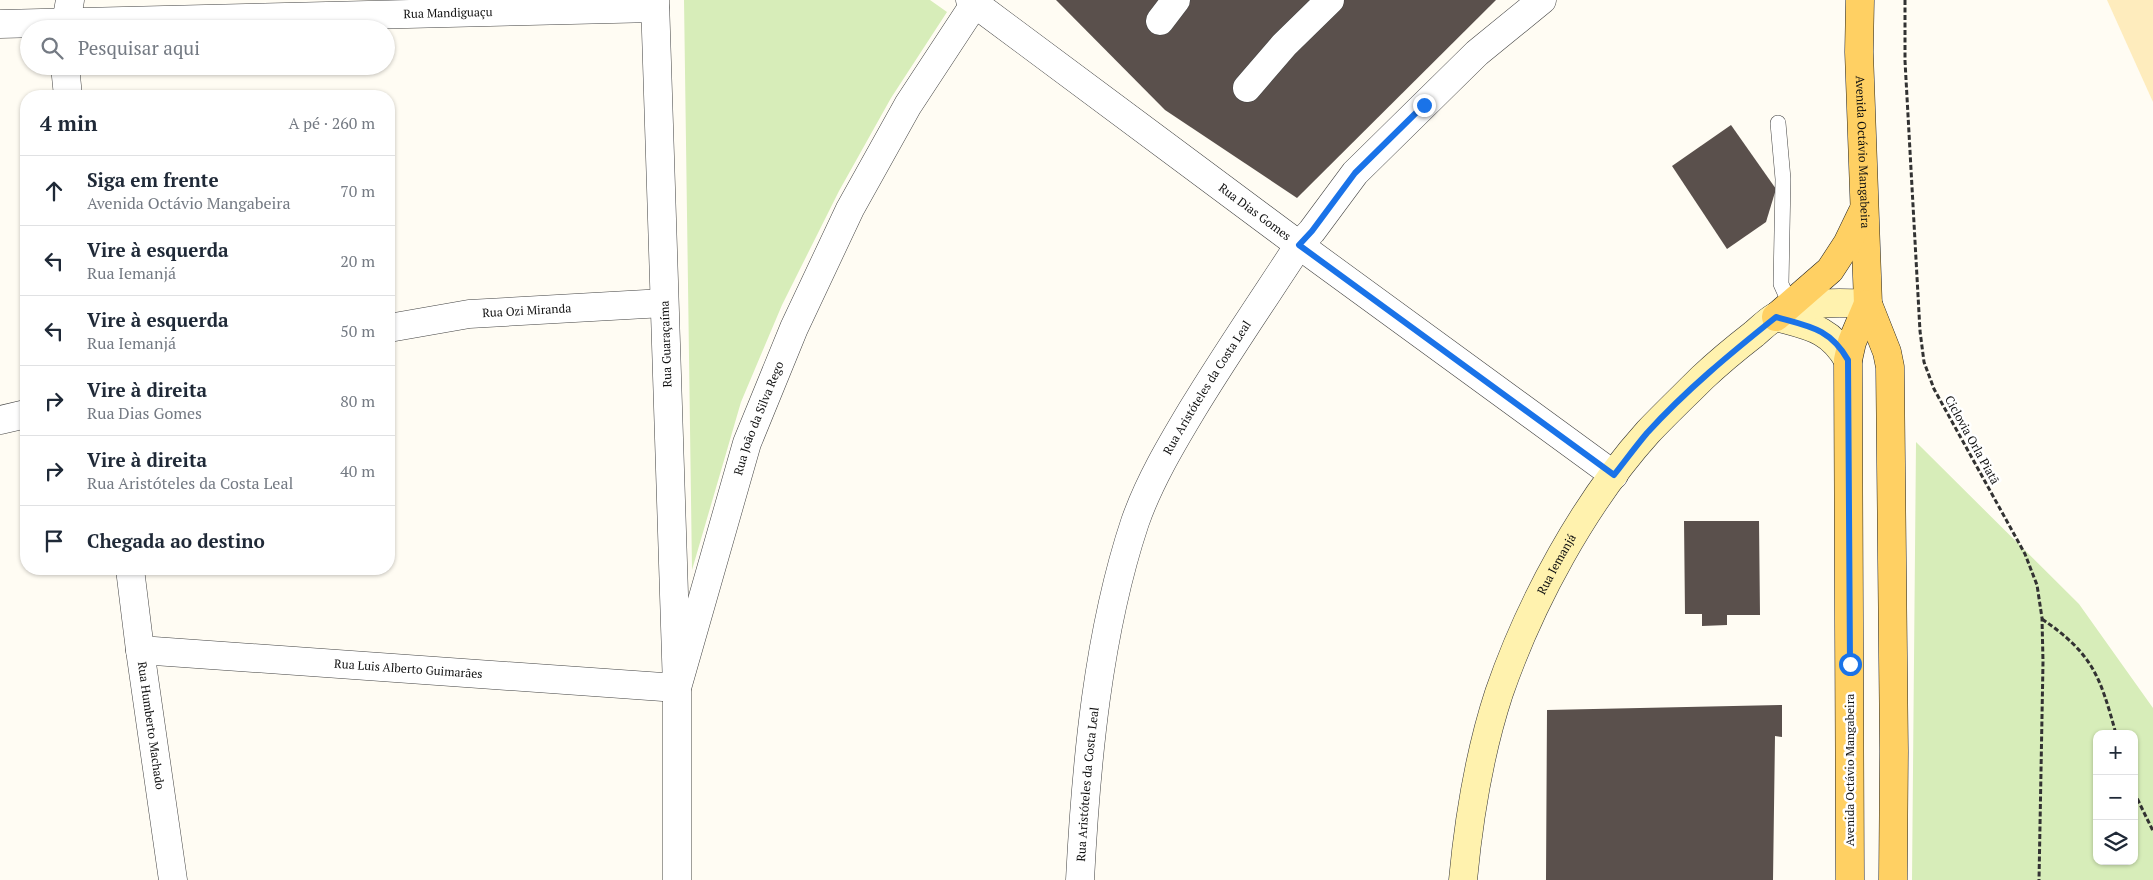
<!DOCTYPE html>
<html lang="pt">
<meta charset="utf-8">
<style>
:root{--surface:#fff;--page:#f2f2f3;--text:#1f2937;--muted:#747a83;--line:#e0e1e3}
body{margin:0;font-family:"PT Serif",serif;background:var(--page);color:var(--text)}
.controls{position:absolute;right:15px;bottom:15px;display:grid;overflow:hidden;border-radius:10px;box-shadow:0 1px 4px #0004}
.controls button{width:45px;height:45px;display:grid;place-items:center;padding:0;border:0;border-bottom:1px solid var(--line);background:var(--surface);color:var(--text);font:25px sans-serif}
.stop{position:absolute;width:15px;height:15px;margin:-11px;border:4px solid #1a73e8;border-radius:50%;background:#fff}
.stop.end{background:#1a73e8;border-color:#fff;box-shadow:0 1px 5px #0008}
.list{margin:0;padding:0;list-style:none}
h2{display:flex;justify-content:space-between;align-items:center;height:65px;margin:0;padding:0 20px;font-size:21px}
h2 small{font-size:16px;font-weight:400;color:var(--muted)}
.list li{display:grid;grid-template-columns:32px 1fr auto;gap:15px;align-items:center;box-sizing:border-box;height:70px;padding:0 20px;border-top:1px solid var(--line)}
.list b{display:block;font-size:19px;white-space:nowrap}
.list p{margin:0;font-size:16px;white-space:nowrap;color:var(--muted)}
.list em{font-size:16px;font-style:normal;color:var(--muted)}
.icon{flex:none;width:28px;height:28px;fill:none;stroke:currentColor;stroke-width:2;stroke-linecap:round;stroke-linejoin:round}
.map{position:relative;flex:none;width:2153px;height:880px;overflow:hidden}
.search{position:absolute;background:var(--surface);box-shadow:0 1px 4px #0004;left:20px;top:20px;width:375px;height:55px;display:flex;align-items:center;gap:12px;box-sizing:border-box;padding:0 18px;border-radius:28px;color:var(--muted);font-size:19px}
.panel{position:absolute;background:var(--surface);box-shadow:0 1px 4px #0004;left:20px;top:90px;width:375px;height:485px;border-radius:20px}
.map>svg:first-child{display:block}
.green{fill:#d7edb9;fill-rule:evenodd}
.sand{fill:#feecbd}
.building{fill:#5a504c}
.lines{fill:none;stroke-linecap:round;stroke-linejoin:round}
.lane-casing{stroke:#434343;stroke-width:16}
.street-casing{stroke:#434343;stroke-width:29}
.secondary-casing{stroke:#323232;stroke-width:29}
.primary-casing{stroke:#212121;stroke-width:29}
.path{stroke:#323232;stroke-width:3;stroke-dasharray:5 2.5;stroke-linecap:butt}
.lane{stroke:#fff;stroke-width:15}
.street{stroke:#fff;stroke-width:28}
.secondary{stroke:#fff2ae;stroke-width:28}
.primary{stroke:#ffd063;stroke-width:28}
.route{stroke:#1a73e8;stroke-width:6}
.labels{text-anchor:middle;stroke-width:5;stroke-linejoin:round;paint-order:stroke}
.street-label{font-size:12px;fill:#101010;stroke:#fff}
</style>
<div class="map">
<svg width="2153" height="880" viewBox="0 0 2153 880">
<rect width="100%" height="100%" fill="#fffcf3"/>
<g class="green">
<path d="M684 0H930L947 12 891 98 839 191 782 305 741 402 692 570Z"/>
<path d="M1916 442 2079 604 2153 708V880H1912ZM2097 734H2134V861H2097Z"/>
</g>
<path class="sand" d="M2107 0H2153V102Z"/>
<g class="building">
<path d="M1056 0H1496L1297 198 1165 110Z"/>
<path d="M1731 125 1776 189 1766 222 1727 249 1672 166Z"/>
<path d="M1684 521H1759L1760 615H1727V625L1702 626V614H1685Z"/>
<path d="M1782 705V737L1775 736 1773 880H1546L1547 710Z"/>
</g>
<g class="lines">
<defs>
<path id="lane" d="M1778 123 1783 179 1781 284 1790 304"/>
<g id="street">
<path id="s1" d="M970 0 1299 245 1614 475"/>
<path d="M1160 21 1176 0"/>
<path id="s2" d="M0 24 655 8"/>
<path d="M65 29 70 0"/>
<path d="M65 66 68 96"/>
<path d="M1247 88 1284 45 1330 0"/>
<path id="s3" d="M389 328 469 314 664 303"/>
<path d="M0 420 26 414"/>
<path id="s4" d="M130 569 140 650 173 880"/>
<path id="s5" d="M140 650 677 688 655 0"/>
<path id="s6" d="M677 880V688L747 443 794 328 850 209 908 105 977 0"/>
<path id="s7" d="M1080 880C1086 763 1098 633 1135 522 1149 482 1171 445 1192 410 1226 354 1263 300 1299 245L1312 231 1355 173 1477 53 1542 0"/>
</g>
<g id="secondary">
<path d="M1776 317C1808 326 1830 328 1848 360"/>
<path id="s8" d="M1463 880C1469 816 1479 754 1499 693 1530 603 1584 503 1648 432 1665 414 1684 396 1702 378 1719 362 1736 348 1754 334 1761 328 1768 321 1775 317 1803 301 1837 302 1868 304"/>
</g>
<g id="primary">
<path id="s9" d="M1860 0 1859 52 1868 304 1887 352 1890 367 1894 751 1893 880"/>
<path d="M1776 317 1830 270 1847 244 1862 213"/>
<path d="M1850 880 1848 360 1852 342 1868 304"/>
</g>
</defs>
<use href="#lane" class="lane-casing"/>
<use href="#street" class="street-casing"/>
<use href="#secondary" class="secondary-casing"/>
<use href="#primary" class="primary-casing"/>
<g class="path">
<path d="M1905 0V61L1920 331 1924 362 1934 389 2025 554 2037 585 2042 618 2043 662 2039 880"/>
<path d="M2042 619C2093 654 2100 676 2116 734"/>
<path d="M2134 792 2153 831"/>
</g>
<use href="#lane" class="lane"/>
<use href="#street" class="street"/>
<use href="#secondary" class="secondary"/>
<use href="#primary" class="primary"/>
</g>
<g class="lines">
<path class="route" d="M1424 105 1355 173 1312 231 1299 245 1614 475C1625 461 1636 446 1647 433 1686 390 1731 353 1776 317 1808 326 1830 328 1848 360L1850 664"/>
</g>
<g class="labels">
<g class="street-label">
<text dy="4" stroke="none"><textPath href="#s2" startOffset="448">Rua Mandiguaçu</textPath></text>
<text dy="4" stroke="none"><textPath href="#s9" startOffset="152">Avenida Octávio Mangabeira</textPath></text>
<text dy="4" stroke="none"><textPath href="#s1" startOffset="355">Rua Dias Gomes</textPath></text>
<text dy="4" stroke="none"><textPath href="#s3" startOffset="139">Rua Ozi Miranda</textPath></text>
<text transform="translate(666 344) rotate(-92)" y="4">Rua Guaraçaíma</text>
<text dy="4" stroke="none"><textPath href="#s7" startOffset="516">Rua Aristóteles da Costa Leal</textPath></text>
<text dy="4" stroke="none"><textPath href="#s6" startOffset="474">Rua João da Silva Rego</textPath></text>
<text transform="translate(1972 440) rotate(61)" y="4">Ciclovia Orla Piatã</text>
<text dy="4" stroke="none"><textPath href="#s8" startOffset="332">Rua Iemanjá</textPath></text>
<text dy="4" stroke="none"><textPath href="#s5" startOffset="269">Rua Luis Alberto Guimarães</textPath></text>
<text dy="4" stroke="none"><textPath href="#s4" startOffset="158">Rua Humberto Machado</textPath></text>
<text transform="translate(1850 770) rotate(-90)" y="4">Avenida Octávio Mangabeira</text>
<text dy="4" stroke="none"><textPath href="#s7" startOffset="96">Rua Aristóteles da Costa Leal</textPath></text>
</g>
</g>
</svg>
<div class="controls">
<button>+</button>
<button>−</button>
<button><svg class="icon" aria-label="layers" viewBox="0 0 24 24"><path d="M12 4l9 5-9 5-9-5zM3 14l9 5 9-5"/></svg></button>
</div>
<div class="stop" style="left:1850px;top:664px"></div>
<div class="stop end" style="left:1424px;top:105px"></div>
<div class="search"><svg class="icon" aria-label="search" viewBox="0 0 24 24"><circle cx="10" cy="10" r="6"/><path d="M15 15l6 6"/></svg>Pesquisar aqui</div>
<section class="panel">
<h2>4 min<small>A pé · 260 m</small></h2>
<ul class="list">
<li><svg class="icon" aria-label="ahead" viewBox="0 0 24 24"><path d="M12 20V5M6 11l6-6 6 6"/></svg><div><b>Siga em frente</b><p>Avenida Octávio Mangabeira</p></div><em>70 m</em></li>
<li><svg class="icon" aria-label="left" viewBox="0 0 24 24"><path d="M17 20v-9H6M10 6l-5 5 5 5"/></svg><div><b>Vire à esquerda</b><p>Rua Iemanjá</p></div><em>20 m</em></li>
<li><svg class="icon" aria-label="left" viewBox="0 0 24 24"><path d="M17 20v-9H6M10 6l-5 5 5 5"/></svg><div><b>Vire à esquerda</b><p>Rua Iemanjá</p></div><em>50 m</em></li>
<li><svg class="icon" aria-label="right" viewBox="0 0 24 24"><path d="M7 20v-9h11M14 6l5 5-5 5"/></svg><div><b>Vire à direita</b><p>Rua Dias Gomes</p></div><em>80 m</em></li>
<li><svg class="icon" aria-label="right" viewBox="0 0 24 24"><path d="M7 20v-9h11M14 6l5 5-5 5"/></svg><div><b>Vire à direita</b><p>Rua Aristóteles da Costa Leal</p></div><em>40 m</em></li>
<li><svg class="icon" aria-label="arrive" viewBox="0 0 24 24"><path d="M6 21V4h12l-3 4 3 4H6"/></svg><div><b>Chegada ao destino</b></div></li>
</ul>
</section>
</div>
